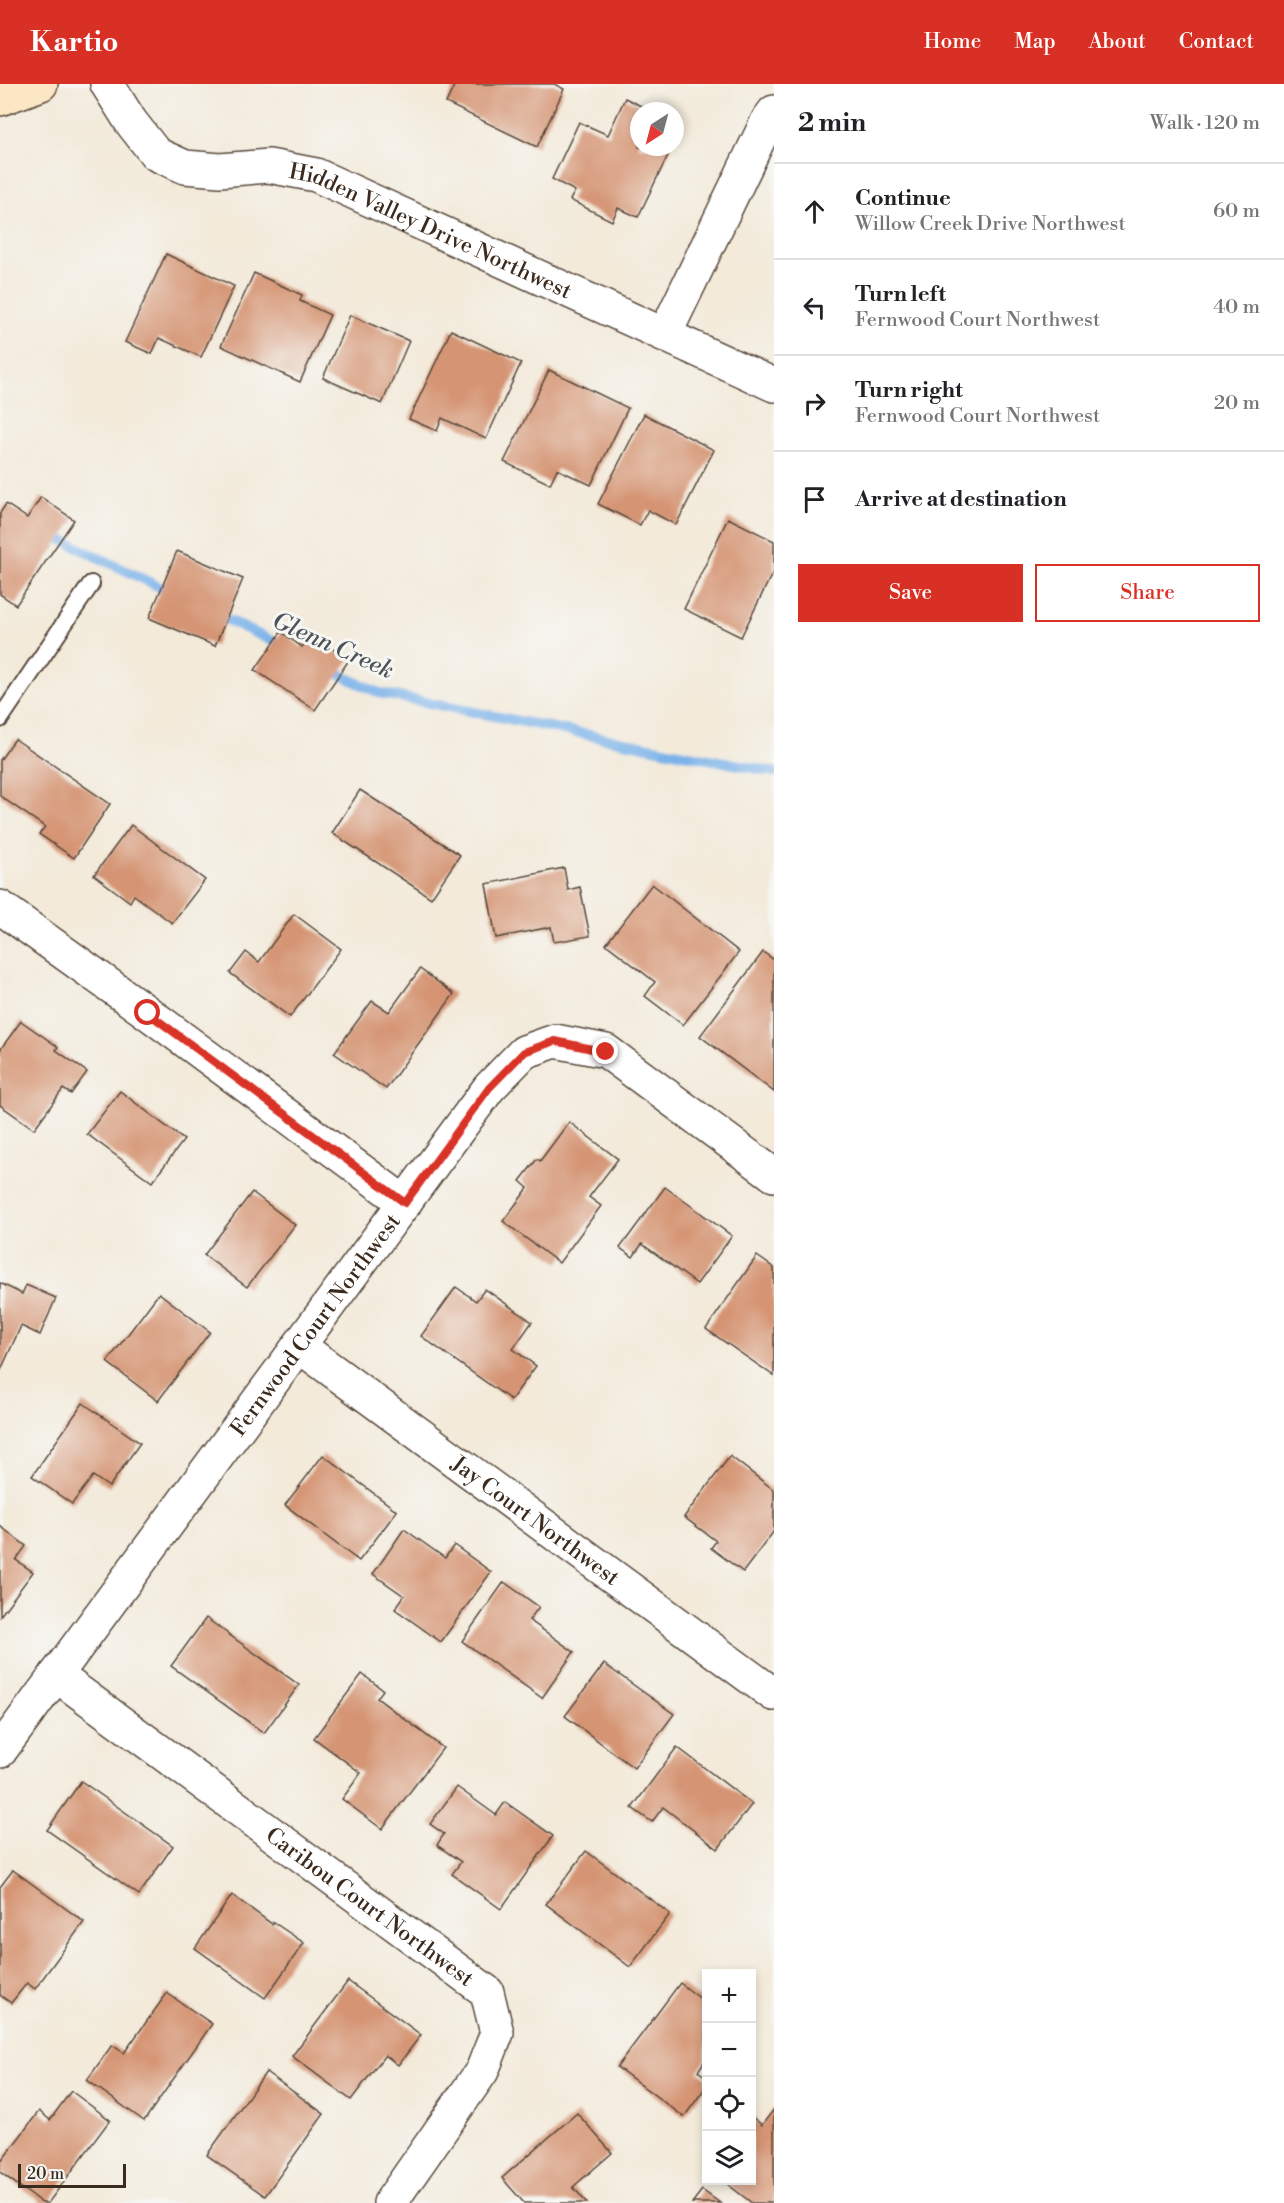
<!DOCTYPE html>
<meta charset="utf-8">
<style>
:root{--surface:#fff;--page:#f2f2f2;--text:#202124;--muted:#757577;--line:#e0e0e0;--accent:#d93025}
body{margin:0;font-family:"Libre Bodoni",serif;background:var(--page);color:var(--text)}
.controls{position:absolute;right:18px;bottom:18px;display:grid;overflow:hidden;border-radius:0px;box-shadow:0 3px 9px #0003}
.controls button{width:54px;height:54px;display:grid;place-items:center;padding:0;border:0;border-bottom:2px solid var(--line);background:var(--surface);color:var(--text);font:30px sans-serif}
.compass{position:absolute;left:630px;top:18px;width:54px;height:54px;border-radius:50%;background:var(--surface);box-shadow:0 3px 9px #0003;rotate:216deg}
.scale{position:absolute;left:18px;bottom:15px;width:108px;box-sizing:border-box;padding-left:6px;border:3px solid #3b2a1e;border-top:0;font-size:16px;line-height:21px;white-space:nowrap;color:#3b2a1e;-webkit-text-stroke:4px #f6f6f2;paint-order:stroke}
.stop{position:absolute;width:18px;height:18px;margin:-14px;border:4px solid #d93025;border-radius:50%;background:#fff}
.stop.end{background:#d93025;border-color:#fff;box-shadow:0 2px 6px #0008}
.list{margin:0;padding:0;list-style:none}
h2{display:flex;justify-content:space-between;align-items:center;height:78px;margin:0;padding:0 24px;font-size:26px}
h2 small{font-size:20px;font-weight:400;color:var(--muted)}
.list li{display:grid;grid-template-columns:39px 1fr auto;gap:18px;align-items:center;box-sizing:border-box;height:96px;padding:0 24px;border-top:2px solid var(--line)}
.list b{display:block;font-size:22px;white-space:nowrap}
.list p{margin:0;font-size:20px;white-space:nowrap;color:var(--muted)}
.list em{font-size:20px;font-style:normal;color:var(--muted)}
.actions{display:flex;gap:12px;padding:18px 24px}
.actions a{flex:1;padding:14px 0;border:2px solid var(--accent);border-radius:0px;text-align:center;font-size:21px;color:var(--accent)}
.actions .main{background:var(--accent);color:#fff}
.icon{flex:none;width:33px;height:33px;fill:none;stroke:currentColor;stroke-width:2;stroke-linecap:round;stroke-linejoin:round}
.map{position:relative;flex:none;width:774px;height:2119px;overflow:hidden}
header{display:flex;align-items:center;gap:36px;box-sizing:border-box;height:84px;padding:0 30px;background:var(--accent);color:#fff}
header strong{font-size:28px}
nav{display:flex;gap:33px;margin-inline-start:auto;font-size:21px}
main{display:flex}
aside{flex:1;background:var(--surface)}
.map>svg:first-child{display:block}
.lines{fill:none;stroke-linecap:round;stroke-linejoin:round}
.stream{stroke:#7bb3ea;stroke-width:10}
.building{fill:#d59574}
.lane-casing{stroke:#57473a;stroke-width:20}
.street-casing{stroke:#57473a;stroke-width:36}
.secondary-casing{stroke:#57473a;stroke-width:36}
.lane{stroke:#fff;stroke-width:16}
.street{stroke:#fff;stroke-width:33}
.secondary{stroke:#fbe7c3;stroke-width:33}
.route{stroke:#d93025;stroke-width:8}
.labels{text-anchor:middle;stroke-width:6;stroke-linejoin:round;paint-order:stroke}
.street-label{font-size:22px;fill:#3b2a1e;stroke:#f6f6f2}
.water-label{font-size:24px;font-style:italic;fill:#4e535b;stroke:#f6f6f2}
</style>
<header>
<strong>Kartio</strong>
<nav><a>Home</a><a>Map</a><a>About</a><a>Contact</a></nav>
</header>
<main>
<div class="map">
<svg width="774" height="2119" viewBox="0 0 774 2119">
<rect width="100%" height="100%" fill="#f6f6f2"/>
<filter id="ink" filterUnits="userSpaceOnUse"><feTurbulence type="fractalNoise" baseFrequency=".0167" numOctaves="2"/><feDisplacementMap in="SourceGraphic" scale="12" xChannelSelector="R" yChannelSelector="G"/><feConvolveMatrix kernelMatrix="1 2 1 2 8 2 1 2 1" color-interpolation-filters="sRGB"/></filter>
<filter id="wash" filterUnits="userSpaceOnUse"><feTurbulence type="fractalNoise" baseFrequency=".008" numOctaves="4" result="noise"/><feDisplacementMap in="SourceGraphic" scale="24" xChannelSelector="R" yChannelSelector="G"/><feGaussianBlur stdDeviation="1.35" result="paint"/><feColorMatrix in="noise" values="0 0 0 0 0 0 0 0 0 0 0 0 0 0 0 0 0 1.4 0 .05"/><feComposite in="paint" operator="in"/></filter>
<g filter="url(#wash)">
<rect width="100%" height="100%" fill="#f3eada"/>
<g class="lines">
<g class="stream">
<path d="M48 449 174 510"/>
<path d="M215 530 285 563"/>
<path d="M329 585 379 609 774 688"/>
</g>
</g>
<g id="blocks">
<g class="building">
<path d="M455 0H554L564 5 537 63 446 19Z"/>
<path d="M625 14 651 27H639V63H672L638 133 618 124 612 137 570 116 575 107 552 95 579 38 608 51Z"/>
<path d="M166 170 234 202 201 273 159 254 152 270 125 258Z"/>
<path d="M254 189 302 211 300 217 330 231 300 298 221 262Z"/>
<path d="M350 231 409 257 382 320 323 294Z"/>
<path d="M451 246 521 279 486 355 442 334 437 347 409 335Z"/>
<path d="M549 286 628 324 591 401 557 385 550 400 504 378Z"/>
<path d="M644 330 714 366 676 441 648 426 640 441 598 420Z"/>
<path d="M41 413 74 436 16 521 0 510V429L6 420 27 434Z"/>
<path d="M728 434 774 457V491L772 490 741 553 684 525Z"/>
<path d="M177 467 243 495 215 562 149 534Z"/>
<path d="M281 548 302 563 311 550 349 576 315 626 255 586Z"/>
<path d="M15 655 110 720 74 774 39 750 45 743 0 712V676Z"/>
<path d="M360 706 460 771 431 814 332 749Z"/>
<path d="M131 741 205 796 172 839 134 811 130 818 94 791Z"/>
<path d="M564 784 568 806 580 803 590 852 554 858 551 843 496 854 486 800Z"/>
<path d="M652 800 739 868 683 941 645 912 655 898 606 860Z"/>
<path d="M294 830 341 865 290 933 230 889 246 868 259 878Z"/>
<path d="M763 868 774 876V1008L700 952Z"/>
<path d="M420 885 454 910 386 1005 334 969 372 917 389 928Z"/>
<path d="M21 937 58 963 56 966 87 988 71 1010 63 1005 34 1045 0 1021V966Z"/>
<path d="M120 1007 184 1056 152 1098 87 1050Z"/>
<path d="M569 1038 618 1075 589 1113 601 1122 559 1179 503 1137 528 1104 520 1097 537 1075 540 1077Z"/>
<path d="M665 1103 732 1152 697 1200 642 1160 633 1173 620 1164Z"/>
<path d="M252 1108 295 1141 247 1203 204 1171Z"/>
<path d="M757 1172 774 1184V1292L706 1245Z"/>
<path d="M0 1199 22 1210 26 1201 56 1214 40 1251 21 1242 0 1288Z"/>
<path d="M456 1203 476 1217 485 1205 532 1238 513 1265 536 1282 511 1316 421 1252Z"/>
<path d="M159 1209 210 1248 158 1317 107 1278Z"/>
<path d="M83 1319 140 1359 109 1403 93 1392 72 1420 32 1392Z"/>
<path d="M323 1371 397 1427 359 1477 285 1421Z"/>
<path d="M730 1372 774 1406V1447L743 1488 711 1464 716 1457 684 1433Z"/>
<path d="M0 1442 26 1462 16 1476 33 1488 0 1532Z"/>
<path d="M404 1445 445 1474 454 1461 491 1488 441 1558 395 1525 404 1512 373 1490Z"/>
<path d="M504 1498 539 1523 529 1536 574 1568 542 1614 462 1557Z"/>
<path d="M206 1534 299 1601 264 1649 171 1582Z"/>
<path d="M604 1580 674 1630 634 1684 565 1632Z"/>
<path d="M362 1590 383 1606 377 1614 443 1664 382 1745 342 1715 361 1689 314 1654Z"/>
<path d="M677 1663 752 1720 718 1765 663 1723 652 1738 632 1724Z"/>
<path d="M81 1697 173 1762 139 1811 47 1746Z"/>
<path d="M457 1703 496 1731 505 1718 553 1752 501 1825 452 1790 461 1778 437 1761 444 1750 430 1740Z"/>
<path d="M586 1767 670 1830 630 1883 546 1820Z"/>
<path d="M13 1786 84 1838 35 1905 27 1899 11 1919 0 1911V1803Z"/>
<path d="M232 1811 272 1840 273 1838 304 1859 265 1914 195 1864Z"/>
<path d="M348 1897 421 1951 398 1981 385 1971 351 2016 292 1972Z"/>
<path d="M680 1899 706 1919V1975L698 1987 706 1993V2003L684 2033 617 1983Z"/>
<path d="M167 1909 212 1940 144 2037 87 1996 112 1961 124 1969Z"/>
<path d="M266 1988 324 2030 265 2112 207 2071Z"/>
<path d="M71 2007 110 2036 48 2119H42L0 2088V2079L39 2027 50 2036Z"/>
<path d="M774 2025V2119H752L722 2096H752V2033L762 2041Z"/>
<path d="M577 2029 612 2069 573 2103 587 2119H524L502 2094Z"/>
<path d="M702 2106 720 2119H692Z"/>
</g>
</g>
</g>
<g filter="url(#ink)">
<use href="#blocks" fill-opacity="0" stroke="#57473a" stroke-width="1.5"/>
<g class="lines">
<defs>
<path id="lane" d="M0 635 91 500"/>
<g id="street">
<path id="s1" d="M107 0 131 38 156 70 185 83 220 86 269 82 316 91 774 301"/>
<path d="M665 250 768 36 774 28"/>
<path d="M0 823 148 929 405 1119"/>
<path id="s2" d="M299 1262 773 1610"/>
<path id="s3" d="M56 1591 487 1908 497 1949 482 1987 390 2119"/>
<path id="s4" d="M0 1667 489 1004 524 968 555 957 606 967 774 1091"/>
</g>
<path id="secondary" d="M0 15 41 0"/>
</defs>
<use href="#lane" class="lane-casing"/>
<use href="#street" class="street-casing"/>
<use href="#secondary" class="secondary-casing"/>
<use href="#lane" class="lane"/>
<use href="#street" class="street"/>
<use href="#secondary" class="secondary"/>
</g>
</g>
<g class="lines" filter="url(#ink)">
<path class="route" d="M148 929 405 1119 489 1004 524 968 555 957 606 968"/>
</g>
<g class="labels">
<g class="street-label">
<text dy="8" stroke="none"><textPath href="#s1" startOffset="376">Hidden Valley Drive Northwest</textPath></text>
<text dy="8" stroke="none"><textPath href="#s4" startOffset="530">Fernwood Court Northwest</textPath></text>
<text dy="8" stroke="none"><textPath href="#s2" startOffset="294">Jay Court Northwest</textPath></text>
<text dy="8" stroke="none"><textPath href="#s3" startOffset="390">Caribou Court Northwest</textPath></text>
</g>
<g class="water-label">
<text transform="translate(333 561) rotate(24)" y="8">Glenn Creek</text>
</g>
</g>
</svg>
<div class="controls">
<button>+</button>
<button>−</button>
<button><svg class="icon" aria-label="locate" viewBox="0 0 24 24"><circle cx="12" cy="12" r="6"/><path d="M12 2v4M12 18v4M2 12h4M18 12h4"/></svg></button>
<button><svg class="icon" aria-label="layers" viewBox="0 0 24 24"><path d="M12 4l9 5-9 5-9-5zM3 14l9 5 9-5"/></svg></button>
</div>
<svg class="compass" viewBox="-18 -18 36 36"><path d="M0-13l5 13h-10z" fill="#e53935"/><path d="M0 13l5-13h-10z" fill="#757577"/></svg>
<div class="scale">20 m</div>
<div class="stop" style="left:148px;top:929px"></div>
<div class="stop end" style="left:606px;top:968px"></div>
</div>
<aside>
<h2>2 min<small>Walk · 120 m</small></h2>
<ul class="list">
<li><svg class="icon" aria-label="ahead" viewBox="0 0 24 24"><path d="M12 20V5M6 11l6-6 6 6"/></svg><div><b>Continue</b><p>Willow Creek Drive Northwest</p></div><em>60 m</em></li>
<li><svg class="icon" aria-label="left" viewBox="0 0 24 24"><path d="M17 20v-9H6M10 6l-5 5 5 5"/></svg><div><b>Turn left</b><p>Fernwood Court Northwest</p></div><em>40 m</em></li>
<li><svg class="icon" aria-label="right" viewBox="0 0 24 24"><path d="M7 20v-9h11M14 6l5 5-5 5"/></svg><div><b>Turn right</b><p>Fernwood Court Northwest</p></div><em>20 m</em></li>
<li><svg class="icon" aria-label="arrive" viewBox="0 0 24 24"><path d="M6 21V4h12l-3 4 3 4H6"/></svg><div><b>Arrive at destination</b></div></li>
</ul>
<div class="actions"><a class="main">Save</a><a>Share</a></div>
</aside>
</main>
